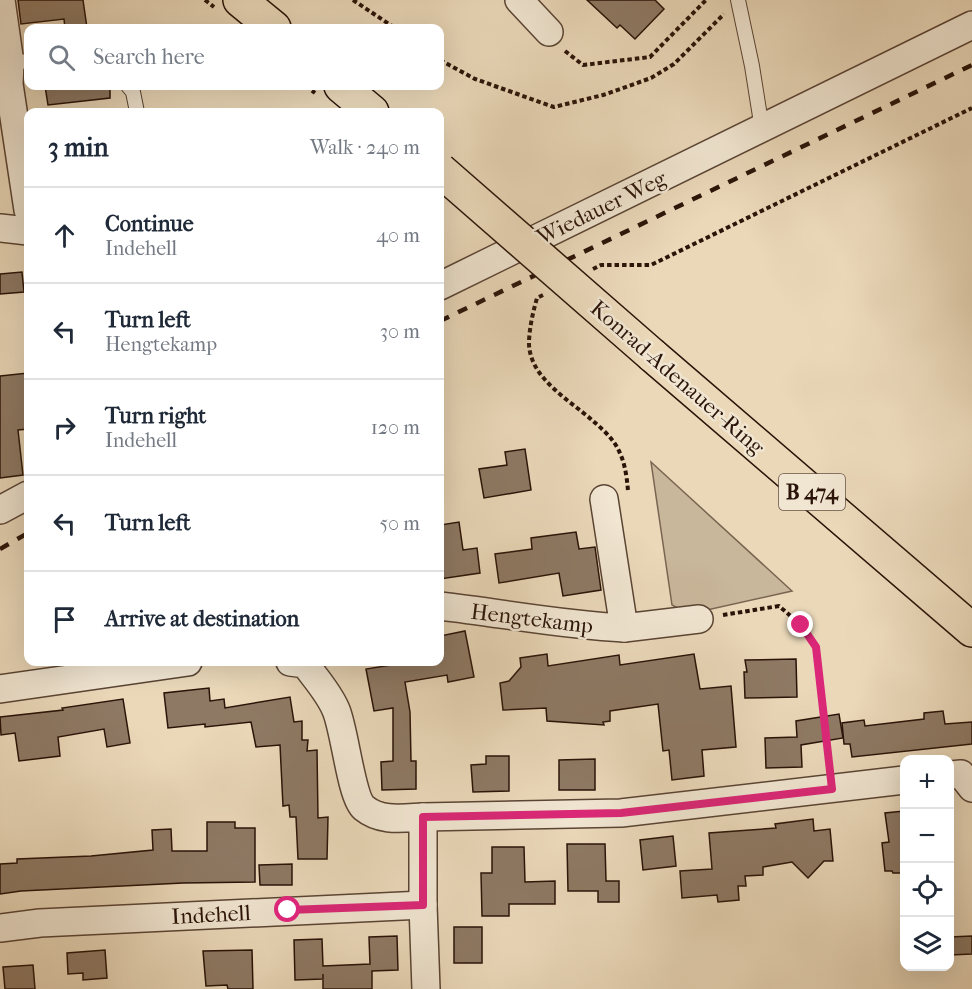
<!DOCTYPE html>
<meta charset="utf-8">
<style>
:root{--surface:#fff;--page:#f2f2f3;--text:#1f2937;--muted:#747a83;--line:#e0e1e3}
body{margin:0;font-family:"IM FELL French Canon",serif;background:var(--page);color:var(--text)}
.controls{position:absolute;right:18px;bottom:18px;display:grid;overflow:hidden;border-radius:12px;box-shadow:0 6px 24px #0002}
.controls button{width:54px;height:54px;display:grid;place-items:center;padding:0;border:0;border-bottom:2px solid var(--line);background:var(--surface);color:var(--text);font:30px sans-serif}
.stop{position:absolute;width:18px;height:18px;margin:-14px;border:4px solid #db2777;border-radius:50%;background:#fff}
.stop.end{background:#db2777;border-color:#fff;box-shadow:0 2px 6px #0008}
.list{margin:0;padding:0;list-style:none}
h2{display:flex;justify-content:space-between;align-items:center;height:78px;margin:0;padding:0 24px;font-size:26px}
h2 small{font-size:20px;font-weight:400;color:var(--muted)}
.list li{display:grid;grid-template-columns:39px 1fr auto;gap:18px;align-items:center;box-sizing:border-box;height:96px;padding:0 24px;border-top:2px solid var(--line)}
.list b{display:block;font-size:22px;white-space:nowrap}
.list p{margin:0;font-size:20px;white-space:nowrap;color:var(--muted)}
.list em{font-size:20px;font-style:normal;color:var(--muted)}
.icon{flex:none;width:33px;height:33px;fill:none;stroke:currentColor;stroke-width:2;stroke-linecap:round;stroke-linejoin:round}
.map{position:relative;flex:none;width:972px;height:989px;overflow:hidden}
.search{position:absolute;background:var(--surface);box-shadow:0 6px 24px #0002;left:24px;top:24px;width:420px;height:66px;display:flex;align-items:center;gap:15px;box-sizing:border-box;padding:0 21px;border-radius:12px;color:var(--muted);font-size:22px}
.panel{position:absolute;background:var(--surface);box-shadow:0 6px 24px #0002;left:24px;top:108px;width:420px;height:558px;border-radius:12px}
.map>svg:first-child{display:block}
.green{fill:#c9b79b;stroke:#7a6552;stroke-width:1.5}
.building{fill:#8e7964;stroke:#2a1308;stroke-width:1.5}
.lines{fill:none;stroke-linecap:round;stroke-linejoin:round}
.lane-casing{stroke:#5a4434;stroke-width:16}
.street-casing{stroke:#5a4434;stroke-width:30}
.primary-casing{stroke:#2a1308;stroke-width:36}
.path{stroke:#2a1308;stroke-width:4;stroke-dasharray:4.5 3;stroke-linecap:butt}
.lane{stroke:#f1e6d2;stroke-width:14}
.street{stroke:#f1e6d2;stroke-width:27}
.primary{stroke:#ead8b9;stroke-width:33}
.rail{stroke:#2a1308;stroke-width:4.5;stroke-dasharray:10 10;stroke-linecap:butt}
.primary-bridge-casing{stroke:#2a1308;stroke-width:36;stroke-linecap:butt}
.primary-bridge{stroke:#ead8b9;stroke-width:33}
.route{stroke:#db2777;stroke-width:8}
.labels{text-anchor:middle;stroke-width:5;stroke-linejoin:round;paint-order:stroke}
.shield{fill:#f1e6d2;stroke:#665245;stroke-width:1.5}
.shield-label{font-size:21px;font-weight:bold;fill:#2a1308}
.street-label{font-size:22px;fill:#2a1308;stroke:#f1e6d2}
</style>
<div class="map">
<svg width="972" height="989" viewBox="0 0 972 989">
<rect width="100%" height="100%" fill="#ead8b9"/>
<filter id="stains"><feTurbulence type="fractalNoise" baseFrequency=".00333" numOctaves="4"/><feColorMatrix values="0 0 0 0 .2 0 0 0 0 .09 0 0 0 0 .02 0 0 0 .5 -.17"/></filter>
<radialGradient id="worn" r=".72"><stop offset=".6" stop-color="#630" stop-opacity="0"/><stop offset="1" stop-color="#630" stop-opacity=".3"/></radialGradient>
<path class="green" d="M651 462 792 591 689 614 672 605Z"/>
<g class="building">
<path d="M18 0H83L87 28H65L64 19 21 24Z"/>
<path d="M587 0H655L664 9 635 39 620 25 617 28Z"/>
<path d="M45 86H110V98L48 105Z"/>
<path d="M22 272 24 292 0 294V274Z"/>
<path d="M28 373V429L18 430 23 475 0 478V376Z"/>
<path d="M525 449 531 490 484 498 479 469 507 465 505 452Z"/>
<path d="M459 522 463 550 477 548 480 573 440 579V545H443L440 525Z"/>
<path d="M576 532 579 549 595 547 601 590 563 596 559 573 499 583 495 554 532 549 531 538Z"/>
<path d="M465 631 474 677 448 682 447 675 405 682 410 712 411 761H416V789L382 790 381 762 393 761V708L374 711 366 669 410 662H440V636Z"/>
<path d="M547 654 548 666 619 655 620 665 694 654 700 689 731 686 736 747 702 750 704 776 672 780 669 750 663 751 658 704 610 711V721L603 722 604 725 547 721 546 708 503 710 500 683 509 681 521 667 520 658Z"/>
<path d="M796 659 797 697 745 698 744 672H747L745 660Z"/>
<path d="M209 688 210 701 224 699 225 708 290 697 294 722 302 721V740H308L307 751 317 750 318 818 328 817 327 859H298L296 817H290L289 805 283 806 280 745 256 747 251 722 205 727V724L168 728 164 693Z"/>
<path d="M123 699 130 743 107 747 104 729 58 737 60 756 19 761 15 733 1 735 0 717 63 710 62 708Z"/>
<path d="M943 711 945 724 972 722V744L852 757 850 744H844L842 723 864 720 865 726 924 719V713Z"/>
<path d="M839 714 843 738 801 745 802 767 766 768 765 738 797 737 796 721Z"/>
<path d="M486 756H509V791L473 792 471 765 486 764Z"/>
<path d="M595 759V790H559V760Z"/>
<path d="M904 811V873H893L892 871H885L882 843 889 842 885 813Z"/>
<path d="M813 819 814 831 830 829 833 861H824L808 878 792 862 763 867V875L745 876 746 886H738L739 900 718 902 717 895 682 898 680 871 712 869 709 833 776 828 775 824Z"/>
<path d="M207 822H235V828H255V882L183 883 21 891 0 894V864L17 863V859L91 856 153 850 152 830 171 829 172 851H207Z"/>
<path d="M673 836 676 866 643 870 640 840Z"/>
<path d="M567 844H605L606 881H619V902H598V891H568Z"/>
<path d="M492 847H524L525 882 555 881V904H509V916H482L481 873H492Z"/>
<path d="M292 864V885H260L259 865Z"/>
<rect x="454" y="927" width="28" height="36"/>
<path d="M397 936 398 970 372 971V989H323V974V979L295 980 294 940 322 939 323 966 370 964 369 937Z"/>
<path d="M972 936V954L950 955V937Z"/>
<path d="M105 950 107 978 83 980V973L68 974 67 953Z"/>
<path d="M252 950 253 989H228L227 985 206 986 203 951Z"/>
<path d="M33 965 35 989H5L3 967Z"/>
</g>
<g class="lines">
<defs>
<g id="lane">
<path d="M738 0 752 66 762 129"/>
<path d="M10 63 28 61"/>
<path d="M128 86 133 92 137 112"/>
</g>
<g id="street">
<path d="M1 0 10 63 9 84 28 210"/>
<path d="M519 0 549 32"/>
<path d="M0 228 28 231"/>
<path d="M440 286 972 25"/>
<path d="M0 510 28 495"/>
<path d="M440 606C501 613 562 625 624 628L604 499"/>
<path d="M624 628 699 619"/>
<path d="M290 662 305 664C316 679 329 693 336 710 345 731 351 797 364 808 381 822 403 818 423 817V905L426 989"/>
<path d="M0 689 188 662"/>
<path d="M950 775 961 774 972 788"/>
<path d="M423 817 621 813 904 780"/>
<path d="M0 928 40 923 423 905"/>
</g>
<g id="primary">
<path d="M240 0 274 28"/>
<path d="M341 86 372 112"/>
<path d="M652 355 972 630"/>
</g>
</defs>
<use href="#lane" class="lane-casing"/>
<use href="#street" class="street-casing"/>
<use href="#primary" class="primary-casing"/>
<g class="path">
<path d="M205 0 214 7"/>
<path d="M353 0 395 28"/>
<path d="M565 51 583 65 650 57 706 0"/>
<path d="M440 60 475 79 554 107 603 95 651 78 674 64 724 14"/>
<path d="M306 86 315 93"/>
<path d="M593 269 601 265H651L972 108"/>
<path d="M543 295 537 298C533 312 529 329 529 344 530 378 569 400 592 420 602 429 613 438 619 451 625 463 627 478 628 491"/>
<path d="M723 615 779 606 801 625 815 647 829 764"/>
</g>
<use href="#lane" class="lane"/>
<use href="#street" class="street"/>
<use href="#primary" class="primary"/>
<g class="rail">
<path d="M440 321 972 65"/>
<path d="M0 549 28 533"/>
</g>
<defs>
<path id="primary-bridge" d="M440 170 652 355"/>
</defs>
<use href="#primary-bridge" class="primary-bridge-casing"/>
<use href="#primary-bridge" class="primary-bridge"/>
</g>
<g class="lines">
<path class="route" d="M288 910 423 905V817L621 813 832 789 816 647 801 625"/>
</g>
<g class="labels">
<rect class="shield" x="779" y="474" width="66" height="36" rx="4.5"/>
<g class="shield-label">
<text x="812" y="499">B 474</text>
</g>
<g class="street-label">
<text transform="translate(601 207) rotate(-26)" y="8">Wiedauer Weg</text>
<text transform="translate(678 377) rotate(41)" y="8">Konrad-Adenauer-Ring</text>
<text transform="translate(532 618) rotate(7)" y="8">Hengtekamp</text>
<text transform="translate(211 914) rotate(-3)" y="8">Indehell</text>
</g>
</g>
<rect width="100%" height="100%" filter="url(#stains)"/>
<rect width="100%" height="100%" fill="url(#worn)"/>
</svg>
<div class="controls">
<button>+</button>
<button>−</button>
<button><svg class="icon" aria-label="locate" viewBox="0 0 24 24"><circle cx="12" cy="12" r="6"/><path d="M12 2v4M12 18v4M2 12h4M18 12h4"/></svg></button>
<button><svg class="icon" aria-label="layers" viewBox="0 0 24 24"><path d="M12 4l9 5-9 5-9-5zM3 14l9 5 9-5"/></svg></button>
</div>
<div class="stop" style="left:288px;top:910px"></div>
<div class="stop end" style="left:801px;top:625px"></div>
<div class="search"><svg class="icon" aria-label="search" viewBox="0 0 24 24"><circle cx="10" cy="10" r="6"/><path d="M15 15l6 6"/></svg>Search here</div>
<section class="panel">
<h2>3 min<small>Walk · 240 m</small></h2>
<ul class="list">
<li><svg class="icon" aria-label="ahead" viewBox="0 0 24 24"><path d="M12 20V5M6 11l6-6 6 6"/></svg><div><b>Continue</b><p>Indehell</p></div><em>40 m</em></li>
<li><svg class="icon" aria-label="left" viewBox="0 0 24 24"><path d="M17 20v-9H6M10 6l-5 5 5 5"/></svg><div><b>Turn left</b><p>Hengtekamp</p></div><em>30 m</em></li>
<li><svg class="icon" aria-label="right" viewBox="0 0 24 24"><path d="M7 20v-9h11M14 6l5 5-5 5"/></svg><div><b>Turn right</b><p>Indehell</p></div><em>120 m</em></li>
<li><svg class="icon" aria-label="left" viewBox="0 0 24 24"><path d="M17 20v-9H6M10 6l-5 5 5 5"/></svg><div><b>Turn left</b></div><em>50 m</em></li>
<li><svg class="icon" aria-label="arrive" viewBox="0 0 24 24"><path d="M6 21V4h12l-3 4 3 4H6"/></svg><div><b>Arrive at destination</b></div></li>
</ul>
</section>
</div>
